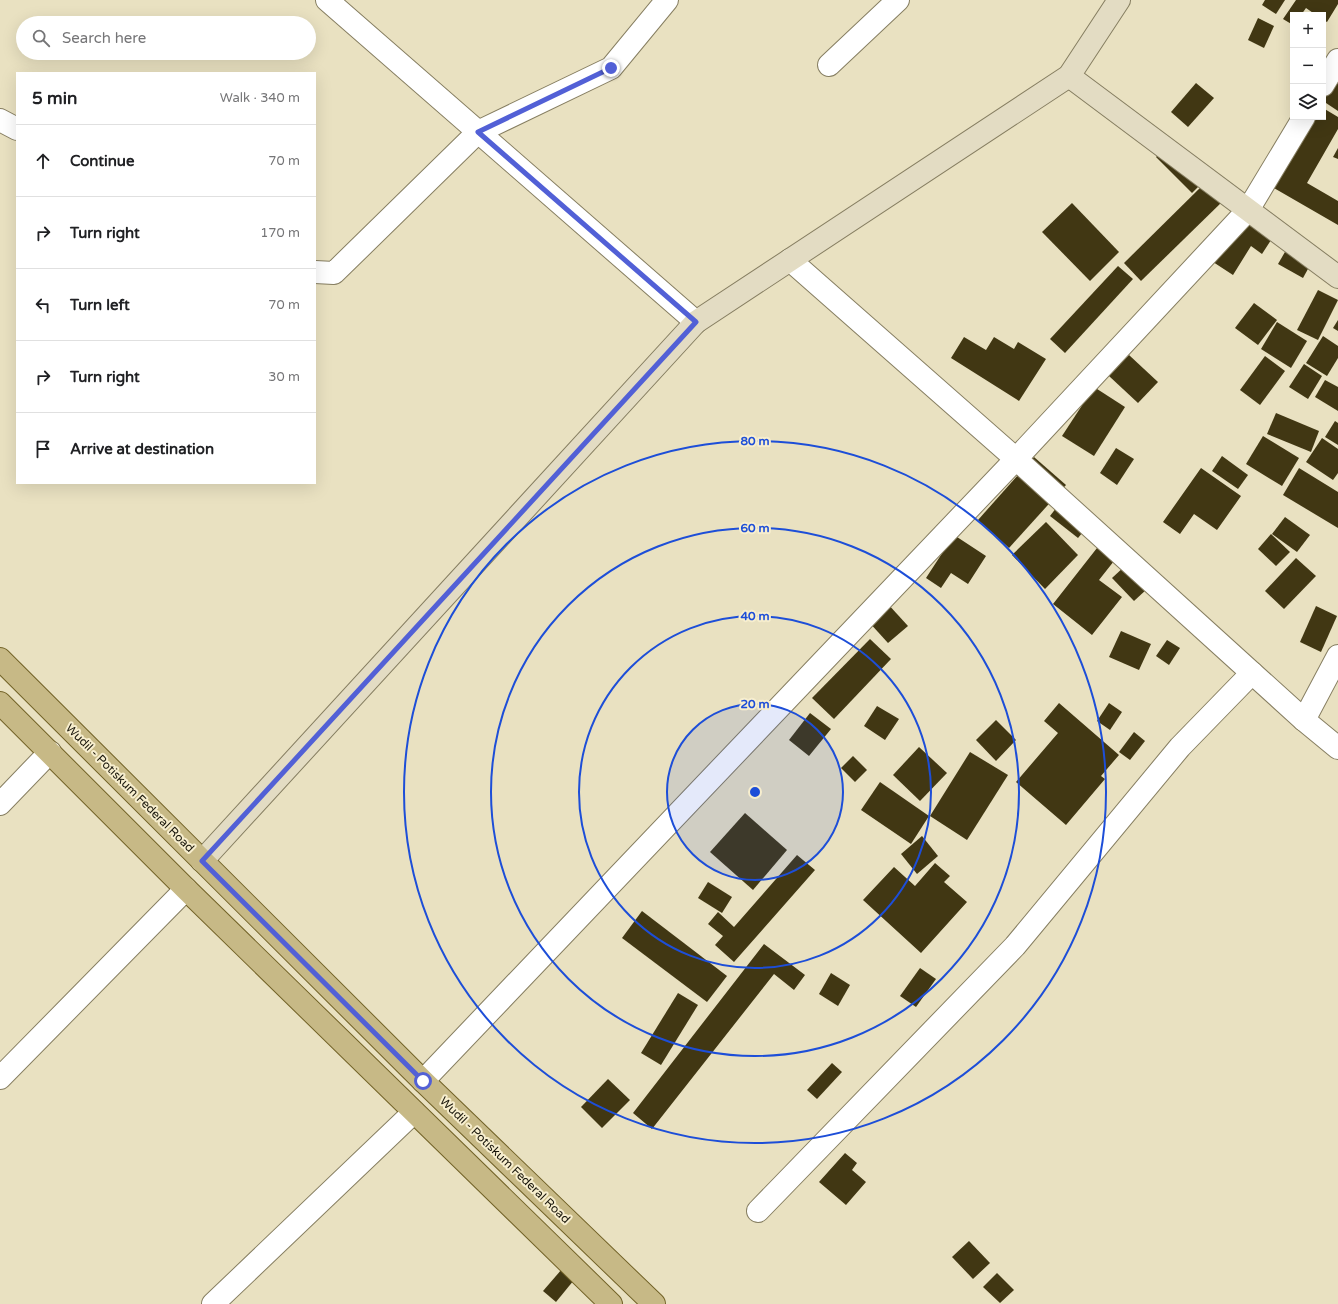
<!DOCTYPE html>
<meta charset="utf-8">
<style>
:root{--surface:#fff;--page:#f2f2f2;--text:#202124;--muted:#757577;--line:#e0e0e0}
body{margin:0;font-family:"Varela Round",sans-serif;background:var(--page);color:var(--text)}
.controls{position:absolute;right:12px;top:12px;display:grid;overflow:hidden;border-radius:0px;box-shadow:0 4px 16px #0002}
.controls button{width:36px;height:36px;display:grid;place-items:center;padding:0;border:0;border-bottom:1px solid var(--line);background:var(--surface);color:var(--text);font:20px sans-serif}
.stop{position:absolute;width:12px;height:12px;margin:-9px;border:3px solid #5260d6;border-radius:50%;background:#fff}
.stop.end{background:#5260d6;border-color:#fff;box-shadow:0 1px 4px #0008}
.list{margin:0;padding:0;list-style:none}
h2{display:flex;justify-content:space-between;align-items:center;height:52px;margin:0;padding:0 16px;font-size:17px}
h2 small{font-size:13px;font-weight:400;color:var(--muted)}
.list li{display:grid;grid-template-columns:26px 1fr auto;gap:12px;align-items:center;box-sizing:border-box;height:72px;padding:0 16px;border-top:1px solid var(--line)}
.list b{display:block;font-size:15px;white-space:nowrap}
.list em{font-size:13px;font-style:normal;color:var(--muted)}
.icon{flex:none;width:22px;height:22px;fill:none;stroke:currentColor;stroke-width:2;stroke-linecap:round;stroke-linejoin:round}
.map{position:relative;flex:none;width:1338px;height:1304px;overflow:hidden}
.search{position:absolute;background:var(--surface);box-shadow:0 4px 16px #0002;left:16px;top:16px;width:300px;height:44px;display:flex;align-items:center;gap:10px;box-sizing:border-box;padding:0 14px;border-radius:22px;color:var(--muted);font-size:15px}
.panel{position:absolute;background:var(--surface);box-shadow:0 4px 16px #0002;left:16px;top:72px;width:300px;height:412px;border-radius:0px}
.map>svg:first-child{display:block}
.building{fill:#413713}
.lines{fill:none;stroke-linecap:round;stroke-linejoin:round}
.street-casing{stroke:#867e61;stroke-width:24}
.secondary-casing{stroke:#867e61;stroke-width:24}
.primary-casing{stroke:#726227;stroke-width:24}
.street{stroke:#fff;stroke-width:22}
.secondary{stroke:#e3dcc3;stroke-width:22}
.primary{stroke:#c7b986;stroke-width:22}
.route{stroke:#5260d6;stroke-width:5}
.ring{fill:none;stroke:#1d4ed8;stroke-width:2}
.labels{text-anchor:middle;stroke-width:4;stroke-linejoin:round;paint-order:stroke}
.street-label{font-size:12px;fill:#19160b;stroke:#f7eece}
.centre{fill:#1d4ed8;stroke:#f7eece;stroke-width:2}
.ring-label{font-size:12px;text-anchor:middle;font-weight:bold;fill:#1d4ed8;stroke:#f7eece;stroke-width:4;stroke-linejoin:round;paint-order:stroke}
</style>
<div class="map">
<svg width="1338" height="1304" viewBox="0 0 1338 1304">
<rect width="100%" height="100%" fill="#e9e1c1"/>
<g class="building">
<path d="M1265 0H1285L1276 14 1262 5Z"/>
<path d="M1296 0H1338V4L1327 22 1323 20V15H1316L1306 8 1301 15H1293V25L1283 19Z"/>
<path d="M1258 18 1274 26 1264 48 1248 40Z"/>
<path d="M1338 63V111L1323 101V86Z"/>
<path d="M1196 83 1214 98 1188 127 1171 112Z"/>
<path d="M1323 108 1338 117V129L1307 183 1338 201V225L1260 180 1296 117H1323Z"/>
<path d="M1167 145 1204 181 1192 193 1156 157Z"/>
<path d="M1338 148V159L1333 157Z"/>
<path d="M1206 182 1224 200 1141 281 1124 263Z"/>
<path d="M1072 203 1119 252 1090 281 1042 232Z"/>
<path d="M1244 207 1278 229 1262 254 1251 246 1233 275 1210 260Z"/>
<path d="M1289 245 1314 258 1303 278 1278 264Z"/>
<path d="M1118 266 1133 279 1065 353 1050 339Z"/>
<path d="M1318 290 1338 300 1318 340 1297 330Z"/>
<path d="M1254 303 1277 320 1258 345 1235 328Z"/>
<path d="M1338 320V331L1333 328Z"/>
<path d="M1277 322 1307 341 1291 368 1261 349Z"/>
<path d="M1323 336 1338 346V358L1327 376 1306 363Z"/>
<path d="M964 337 986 350 994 337 1014 349 1018 342 1046 359 1019 401 951 358Z"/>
<path d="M1129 355 1158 382 1138 403 1109 376Z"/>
<path d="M1265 356 1285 371 1260 405 1240 390Z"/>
<path d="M1304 364 1322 376 1308 399 1289 387Z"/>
<path d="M1325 380 1338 387V411L1315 397Z"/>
<path d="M1094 387 1125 407 1094 456 1062 436Z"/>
<path d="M1276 413 1319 431 1311 452 1267 434Z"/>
<path d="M1335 421 1338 423V445L1325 437Z"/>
<path d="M1263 436 1299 458 1282 486 1246 464Z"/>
<path d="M1322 438 1338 449V473L1333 480 1306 462Z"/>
<path d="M1116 448 1134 459 1117 485 1100 473Z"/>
<path d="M1222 456 1248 475 1238 489 1212 471Z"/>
<path d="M1034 457 1066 485 1009 548 978 520Z"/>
<path d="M1201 468 1241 496 1217 530 1194 514 1180 534 1163 522Z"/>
<path d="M1299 468 1338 492V528L1283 495Z"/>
<path d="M1066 495 1095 517 1078 538 1050 516Z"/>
<path d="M1285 517 1310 535 1297 552 1272 534Z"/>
<path d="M1046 522 1078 555 1045 589 1012 555Z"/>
<path d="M1271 534 1290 552 1276 566 1258 549Z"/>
<path d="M954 535 986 556 968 584 951 573 941 588 926 578Z"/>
<path d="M1097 548 1114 561 1099 580 1122 597 1092 635 1053 604Z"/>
<path d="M1138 554 1160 577 1134 601 1112 578Z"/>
<path d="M1296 558 1316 576 1284 609 1265 591Z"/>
<path d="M887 603 908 626 888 643 868 621Z"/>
<path d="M1316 606 1337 616 1321 652 1300 642Z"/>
<path d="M1121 631 1151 644 1139 670 1109 657Z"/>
<path d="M870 639 891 659 834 719 812 698Z"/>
<path d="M1167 640 1180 648 1169 665 1156 656Z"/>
<path d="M1059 703 1119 755 1101 776 1105 779 1066 825 1016 782 1058 733 1044 721Z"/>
<path d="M1109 703 1122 712 1110 730 1097 721Z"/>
<path d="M877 706 899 719 885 740 864 726Z"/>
<path d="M810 713 831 729 809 756 789 740Z"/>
<path d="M996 720 1016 740 996 761 976 740Z"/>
<path d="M1134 732 1145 741 1130 760 1119 752Z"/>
<path d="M919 747 947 773 920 801 893 775Z"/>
<path d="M970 752 1008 775 967 840 930 816Z"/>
<path d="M853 756 867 770 855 782 841 768Z"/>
<path d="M880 782 929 816 911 844 861 810Z"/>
<path d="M745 813 787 850 753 890 710 852Z"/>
<path d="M922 836 938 856 917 874 901 854Z"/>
<path d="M797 855 815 870 734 962 715 945 723 936 708 924 718 912 734 927Z"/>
<path d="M935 863 950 876 944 882 967 902 921 953 863 900 894 867 915 886Z"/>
<path d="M708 882 732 897 722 913 698 898Z"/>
<path d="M642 911 727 976 707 1002 622 938Z"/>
<path d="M764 944 805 975 794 990 774 974 652 1129 633 1113Z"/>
<path d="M920 968 936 979 916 1007 900 996Z"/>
<path d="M831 973 850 985 838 1006 819 994Z"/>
<path d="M678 993 698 1005 661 1065 641 1053Z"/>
<path d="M832 1063 842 1072 817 1099 807 1090Z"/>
<path d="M608 1079 630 1100 602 1128 581 1107Z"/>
<path d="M845 1153 857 1163 852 1170 866 1182 846 1205 819 1182Z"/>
<path d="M969 1241 990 1263 973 1279 952 1257Z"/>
<path d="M562 1269 574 1280 556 1302 543 1291Z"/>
<path d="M997 1273 1014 1290 1000 1303 983 1287Z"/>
</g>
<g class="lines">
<defs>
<g id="street">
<path d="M327 0 696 322"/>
<path d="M829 65 898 0"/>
<path d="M1323 85 1338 60"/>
<path d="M0 120 17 129"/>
<path d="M790 260 1016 459 1304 720 1338 748"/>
<path d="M315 272 334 273 478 132 611 68 667 0"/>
<path d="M1304 720 1338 656"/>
<path d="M0 804 50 752"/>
<path d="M0 1078 186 889"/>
<path d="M423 1081 1016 459 1248 210 1304 117"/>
<path d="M758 1211 1015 946 1180 747 1252 673"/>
<path d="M213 1304 414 1112"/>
</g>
<g id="secondary">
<path d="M1069 76 1338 277"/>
<path d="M202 861 696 322 1069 76 1119 0"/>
</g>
<g id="primary">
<path d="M0 659 423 1081 654 1304"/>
<path d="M0 703 186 889 611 1304"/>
</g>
</defs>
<use href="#street" class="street-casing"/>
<use href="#secondary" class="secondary-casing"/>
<use href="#primary" class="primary-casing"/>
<use href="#street" class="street"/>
<use href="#secondary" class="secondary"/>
<use href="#primary" class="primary"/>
</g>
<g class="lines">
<path class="route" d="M423 1081 202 861 696 322 478 132 611 68"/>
</g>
<circle cx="755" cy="792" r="88" fill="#1d4ed8" fill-opacity=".12"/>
<g class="ring">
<circle cx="755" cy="792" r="88"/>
<circle cx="755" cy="792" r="176"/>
<circle cx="755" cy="792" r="264"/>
<circle cx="755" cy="792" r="351"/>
</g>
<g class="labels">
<g class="street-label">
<text transform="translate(130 788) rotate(45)" y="4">Wudil - Potiskum Federal Road</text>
<text transform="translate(505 1160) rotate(44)" y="4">Wudil - Potiskum Federal Road</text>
</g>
</g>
<circle cx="755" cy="792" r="6" class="centre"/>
<g class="ring-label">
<text x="755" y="445">80 m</text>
<text x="755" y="532">60 m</text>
<text x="755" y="620">40 m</text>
<text x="755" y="708">20 m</text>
</g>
</svg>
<div class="controls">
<button>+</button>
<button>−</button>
<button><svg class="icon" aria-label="layers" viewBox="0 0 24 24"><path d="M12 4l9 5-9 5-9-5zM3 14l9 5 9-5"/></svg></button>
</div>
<div class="stop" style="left:423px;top:1081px"></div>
<div class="stop end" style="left:611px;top:68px"></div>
<div class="search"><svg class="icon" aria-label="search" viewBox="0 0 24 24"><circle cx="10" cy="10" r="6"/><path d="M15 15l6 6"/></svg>Search here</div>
<section class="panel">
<h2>5 min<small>Walk · 340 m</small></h2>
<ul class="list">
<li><svg class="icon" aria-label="ahead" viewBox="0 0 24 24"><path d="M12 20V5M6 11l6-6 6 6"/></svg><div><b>Continue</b></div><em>70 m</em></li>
<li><svg class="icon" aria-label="right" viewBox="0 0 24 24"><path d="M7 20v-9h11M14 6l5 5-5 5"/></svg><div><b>Turn right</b></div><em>170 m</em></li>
<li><svg class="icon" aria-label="left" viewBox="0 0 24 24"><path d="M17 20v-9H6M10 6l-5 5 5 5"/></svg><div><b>Turn left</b></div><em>70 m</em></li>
<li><svg class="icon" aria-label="right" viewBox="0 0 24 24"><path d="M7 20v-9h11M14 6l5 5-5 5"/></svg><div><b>Turn right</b></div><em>30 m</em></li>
<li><svg class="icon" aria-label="arrive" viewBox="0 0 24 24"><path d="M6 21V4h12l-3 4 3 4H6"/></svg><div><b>Arrive at destination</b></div></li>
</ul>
</section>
</div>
